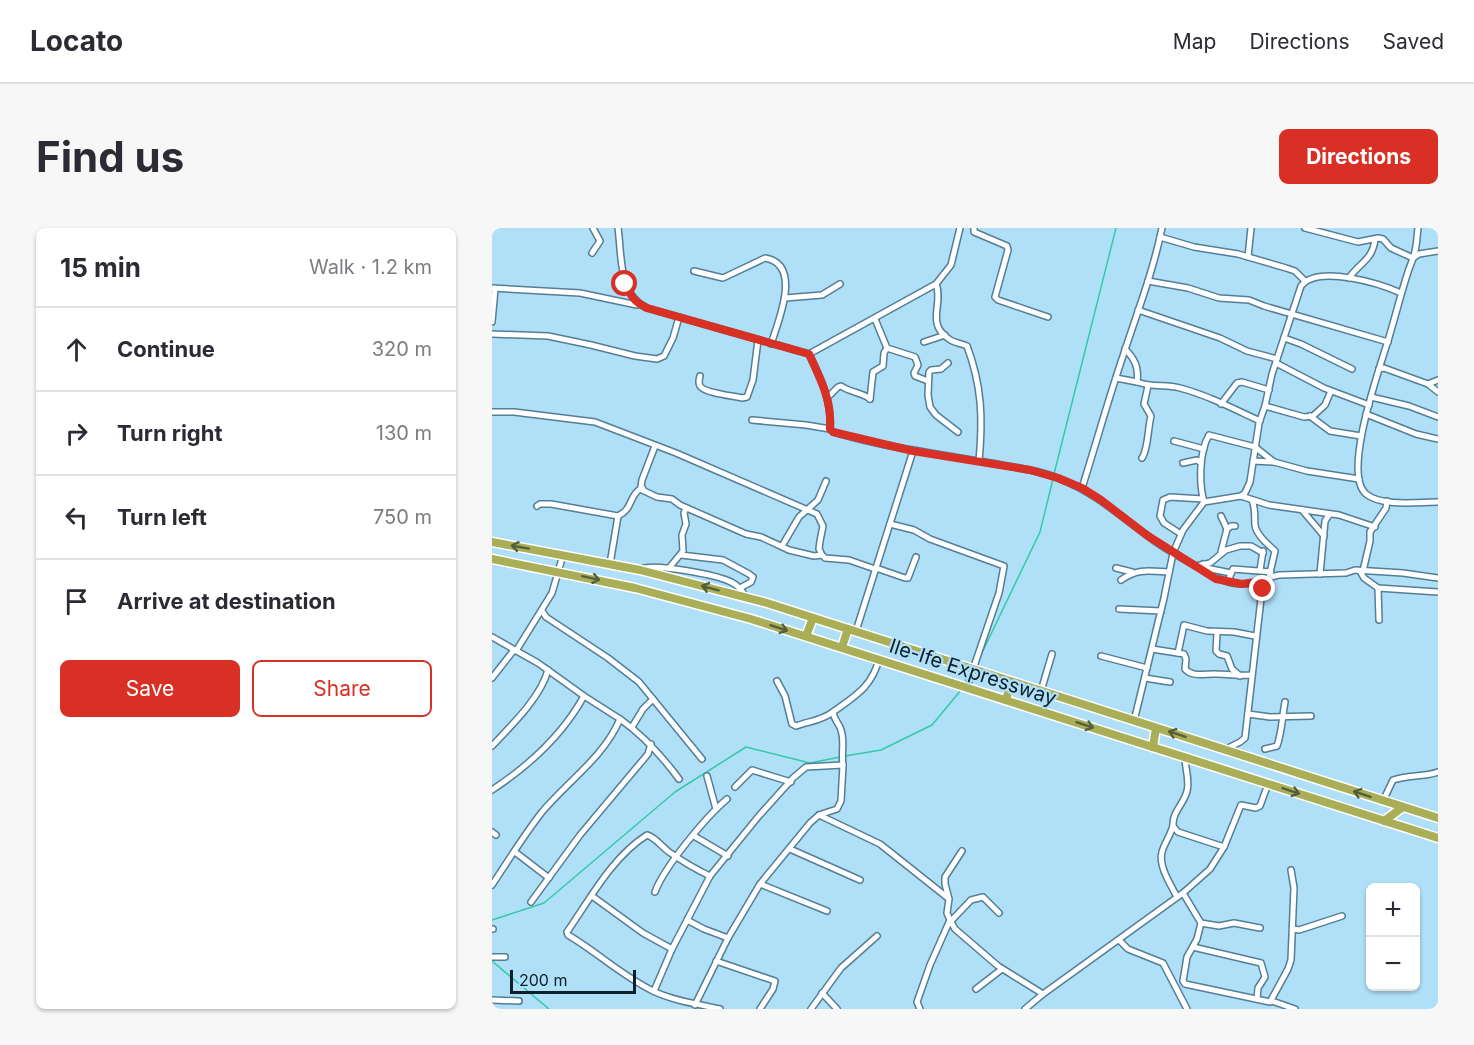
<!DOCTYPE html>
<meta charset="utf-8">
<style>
:root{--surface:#fff;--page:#f7f7f7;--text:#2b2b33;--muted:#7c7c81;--line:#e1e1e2;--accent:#d93025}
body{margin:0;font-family:Inter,sans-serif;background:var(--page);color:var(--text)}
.controls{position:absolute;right:18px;bottom:18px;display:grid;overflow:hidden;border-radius:9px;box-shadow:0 2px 4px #0004}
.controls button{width:54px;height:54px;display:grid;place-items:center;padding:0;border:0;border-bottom:2px solid var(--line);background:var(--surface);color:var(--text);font:30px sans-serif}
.scale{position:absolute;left:18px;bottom:15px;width:126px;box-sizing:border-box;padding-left:6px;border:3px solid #0d1f28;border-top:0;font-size:16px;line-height:21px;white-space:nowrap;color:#0d1f28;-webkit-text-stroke:4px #b0dff8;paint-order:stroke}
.stop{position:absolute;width:18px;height:18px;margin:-14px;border:4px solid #d93025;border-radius:50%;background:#fff}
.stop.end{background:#d93025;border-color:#fff;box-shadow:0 2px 6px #0008}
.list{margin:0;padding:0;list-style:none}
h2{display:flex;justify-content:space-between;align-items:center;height:78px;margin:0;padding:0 24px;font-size:26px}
h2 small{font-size:20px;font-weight:400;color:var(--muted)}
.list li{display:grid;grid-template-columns:39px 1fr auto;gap:18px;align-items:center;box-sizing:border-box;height:84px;padding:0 24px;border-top:2px solid var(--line)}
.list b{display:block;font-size:22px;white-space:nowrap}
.list em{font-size:20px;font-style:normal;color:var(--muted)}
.actions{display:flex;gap:12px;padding:18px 24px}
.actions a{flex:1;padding:14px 0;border:2px solid var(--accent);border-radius:9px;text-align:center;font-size:21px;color:var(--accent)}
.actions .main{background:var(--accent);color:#fff}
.icon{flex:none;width:33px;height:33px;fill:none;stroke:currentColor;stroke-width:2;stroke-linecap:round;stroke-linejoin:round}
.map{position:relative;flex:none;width:946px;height:781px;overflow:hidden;border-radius:9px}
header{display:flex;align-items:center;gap:36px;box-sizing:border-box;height:84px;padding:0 30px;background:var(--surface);border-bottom:2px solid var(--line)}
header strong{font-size:28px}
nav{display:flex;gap:33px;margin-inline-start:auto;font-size:21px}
.intro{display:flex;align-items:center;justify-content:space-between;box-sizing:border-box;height:144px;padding:0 36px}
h1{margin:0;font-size:42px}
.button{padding:15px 27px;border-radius:9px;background:var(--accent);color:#fff;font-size:21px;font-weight:700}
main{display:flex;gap:36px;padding:0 36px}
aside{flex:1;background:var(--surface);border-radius:9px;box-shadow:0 2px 4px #0004}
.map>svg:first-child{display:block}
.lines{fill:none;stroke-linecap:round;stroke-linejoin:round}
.stream{stroke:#31cba7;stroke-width:1.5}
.minor-casing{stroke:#537e95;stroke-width:8}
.trunk-casing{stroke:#fff;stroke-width:11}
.minor{stroke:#fff;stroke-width:5}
.trunk{stroke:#aaae56;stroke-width:8}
.oneway{stroke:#545f3d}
.route{stroke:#d93025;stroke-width:8}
.labels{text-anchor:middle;stroke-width:4.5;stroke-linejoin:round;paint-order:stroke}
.street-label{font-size:20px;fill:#0d1f28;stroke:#b0dff8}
</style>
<header>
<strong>Locato</strong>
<nav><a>Map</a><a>Directions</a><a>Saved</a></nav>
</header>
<div class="intro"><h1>Find us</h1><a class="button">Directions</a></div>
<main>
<aside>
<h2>15 min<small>Walk · 1.2 km</small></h2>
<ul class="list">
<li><svg class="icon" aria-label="ahead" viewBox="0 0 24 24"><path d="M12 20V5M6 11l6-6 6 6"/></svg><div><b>Continue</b></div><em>320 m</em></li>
<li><svg class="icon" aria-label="right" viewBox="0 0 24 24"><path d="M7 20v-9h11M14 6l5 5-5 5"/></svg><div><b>Turn right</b></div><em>130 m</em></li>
<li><svg class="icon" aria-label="left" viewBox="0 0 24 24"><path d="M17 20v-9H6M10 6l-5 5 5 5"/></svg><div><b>Turn left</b></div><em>750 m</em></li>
<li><svg class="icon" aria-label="arrive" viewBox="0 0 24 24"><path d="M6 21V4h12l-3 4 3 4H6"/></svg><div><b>Arrive at destination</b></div></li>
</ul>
<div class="actions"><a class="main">Save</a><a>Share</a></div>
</aside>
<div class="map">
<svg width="946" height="781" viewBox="0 0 946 781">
<rect width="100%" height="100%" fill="#b0dff8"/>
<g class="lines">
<g class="stream">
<path d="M562 246 624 0"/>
<path d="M488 429 548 304 561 251"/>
<path d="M353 528 389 522 440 497 469 462"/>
<path d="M0 692 52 675 183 564 254 519 318 535 348 529"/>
<path d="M0 733 57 781"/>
</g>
<defs>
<g id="minor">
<path d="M126 0C130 28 126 67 155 80L317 126C329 151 340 173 338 201L341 204C390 219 442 225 493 234 518 239 544 241 568 251 602 264 627 287 656 308 670 319 686 328 702 337 717 345 730 355 748 356 763 357 773 350 787 347L854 345 863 342 911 345 946 350"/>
<path d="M482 0V4L515 18 516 22 503 69 506 72 556 89"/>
<path d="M813 0 866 14 886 10 891 11 899 20 921 30 927 26 946 23"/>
<path d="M926 0C925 8 925 15 923 23 922 30 918 37 916 44 909 65 904 86 898 106 890 134 849 245 874 266 890 279 927 274 946 274"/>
<path d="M668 9 702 19 746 26 794 40 803 43 813 53"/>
<path d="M100 25 108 13 101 0"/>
<path d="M756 29 759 0"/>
<path d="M202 43 231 50 273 30C311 36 286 94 279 116"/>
<path d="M857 50C867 35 881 32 883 11"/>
<path d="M656 53 696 60 727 70 757 72 772 78 896 114"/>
<path d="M444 56C452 76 433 95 457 111 462 115 469 115 475 118 490 158 491 191 487 233"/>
<path d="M0 60 88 65 145 77"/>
<path d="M293 70 330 67 348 56"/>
<path d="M646 82 728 110 755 123 785 131"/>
<path d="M383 91 395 120 423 129 426 137 422 145 423 148 436 153"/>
<path d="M0 94 3 61"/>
<path d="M0 106 56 108 99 117 143 128 165 131 172 128 181 110 187 89"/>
<path d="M792 110 809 116 860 141"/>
<path d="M432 114 453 107"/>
<path d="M633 121C643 131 647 140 645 154 662 160 673 156 688 160 715 167 742 181 768 193"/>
<path d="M317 126 444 56 459 37 468 0"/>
<path d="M456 135 449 141 439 142 437 144 436 167 438 179 444 187 466 204"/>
<path d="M784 135 832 160 877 177"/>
<path d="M887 141 892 140 936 156 946 164"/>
<path d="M208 148C207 152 206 154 208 158 212 165 242 168 250 170L255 169 261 152 266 112"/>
<path d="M624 150 645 154"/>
<path d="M936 156 946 152"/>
<path d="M336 169 346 159 349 158C359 165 370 164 378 171"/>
<path d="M879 169 917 178 946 189"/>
<path d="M378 171 381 144 391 138 392 125 395 120"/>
<path d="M729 176 745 155 750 154 777 162"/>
<path d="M773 178 812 189 821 188 833 177 839 163"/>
<path d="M0 184H22L103 194 184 225 325 286 331 298 328 313 327 321 330 327 333 330 357 332 383 341"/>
<path d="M874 186 924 206 946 211"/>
<path d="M818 188 838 203 869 208"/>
<path d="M260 192 314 197 338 201"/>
<path d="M682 213 712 221"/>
<path d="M650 230C656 222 656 199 659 188L652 176 656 158"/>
<path d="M761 233 782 234 815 243 867 251"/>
<path d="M691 235 705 232 709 235"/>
<path d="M590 260C604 216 616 172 631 128 645 85 661 44 670 0"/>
<path d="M151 261 149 258 150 252 163 218"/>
<path d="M749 268 753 265 758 254 767 195 773 178 780 146 809 58C826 36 889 56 909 65"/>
<path d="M760 272C765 284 761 294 764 301 768 311 777 317 783 323L777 349"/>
<path d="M712 274C707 256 707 224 717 207L763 219 782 234"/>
<path d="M45 278 48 276H59L126 288C141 281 137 268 148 261L165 269 180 271 188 277 254 306 269 309 297 322 322 328 330 327"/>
<path d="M810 282 832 308"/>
<path d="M398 296 422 302 438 311 512 338 507 365 475 459"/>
<path d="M735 301 739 298H743"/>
<path d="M689 306 672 295 668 288 671 272 678 269 711 271"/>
<path d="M290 318 307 289 326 272 334 253"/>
<path d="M729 324 735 301 729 288"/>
<path d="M189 327 231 332 257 346 261 349 259 354 248 360"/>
<path d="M118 336 126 288"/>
<path d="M711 336 714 340 739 345"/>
<path d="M704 338 718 335 734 322 748 318H759L771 325"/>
<path d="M177 340 191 323 190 307 194 296 192 285 194 280"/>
<path d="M384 340 413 350H416L424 329"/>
<path d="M624 340 640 344"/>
<path d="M149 341C163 335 227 347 241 355 247 358 250 363 254 369"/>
<path d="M768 342 771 323"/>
<path d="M868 343 872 350 886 360 946 364"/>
<path d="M871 343 878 313V304L894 280 895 273"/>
<path d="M828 346 833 293 837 287"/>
<path d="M629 352C646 340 657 343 677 344"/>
<path d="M736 353 741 341 779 344"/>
<path d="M886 360 887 392"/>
<path d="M627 381 669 383"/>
<path d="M50 383 54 389 116 430 147 454 210 531"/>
<path d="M364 403 421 223"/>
<path d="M725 405 724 423 727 426 735 428 740 441 748 448"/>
<path d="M0 409 46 435 92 468 128 491C112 529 76 553 50 584 32 607 16 633 0 657"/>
<path d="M660 421 692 426 694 431 693 441C701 450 714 445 725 446 737 446 747 448 759 447"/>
<path d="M24 423 60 365 71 327"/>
<path d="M686 425 692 397 715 403 742 404 763 408"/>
<path d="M609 428 655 440"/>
<path d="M0 450 22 422"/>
<path d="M653 450 678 454"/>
<path d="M285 453 293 468 300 496 304 498C317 493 329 493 341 484"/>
<path d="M549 463 560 426"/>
<path d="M756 486 778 489 819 488"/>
<path d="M128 491C152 508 170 528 187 551"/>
<path d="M642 493 672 370 681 325 691 302 712 274 749 268 777 277 847 287 883 299"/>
<path d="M140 499 151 481 161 471"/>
<path d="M0 518C19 498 49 469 56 442"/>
<path d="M773 521 785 518C790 504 790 490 793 474"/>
<path d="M732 522 748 514 753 510 771 353"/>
<path d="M693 529C693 540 698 553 695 563 692 576 680 584 681 598L686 604 732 619"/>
<path d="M215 548 224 581"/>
<path d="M243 559 260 542 299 554"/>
<path d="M0 562C38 537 70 508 92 468"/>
<path d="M891 573 901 552C916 547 931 549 946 544"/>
<path d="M327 587 388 616 456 670"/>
<path d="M681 598C678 608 672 616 670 624 666 638 679 657 685 669"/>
<path d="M0 604 4 607"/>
<path d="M202 608 236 628"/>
<path d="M298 621 368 652"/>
<path d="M470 623 453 649V656L457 671 455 685 458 692 463 701 506 738 551 766"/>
<path d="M23 624 57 650"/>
<path d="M218 648C203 641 190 633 177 624 169 618 163 609 155 607 120 629 98 671 75 704L76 707C105 724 130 748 161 763 182 773 206 776 228 781"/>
<path d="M268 656 335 683"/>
<path d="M163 664C172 639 214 589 235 571"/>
<path d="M691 665 709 695 705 711 695 729 691 753 693 756 778 774 796 741 799 732 802 660 799 642"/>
<path d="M100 668 151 705 180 721 218 648 266 589 301 550 314 539 351 537C349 525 353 514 349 502 347 495 342 492 341 484 363 468 380 459 387 431"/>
<path d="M39 674 88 607 156 526 159 516"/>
<path d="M195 692 212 701 236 710 268 656 318 595 327 587 345 581 349 573 351 537"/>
<path d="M459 693 479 672 491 669 507 685"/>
<path d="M709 695 727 698 742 695 768 700"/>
<path d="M0 701H1"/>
<path d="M801 701 807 702 850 688"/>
<path d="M627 712 636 721 671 735 695 781"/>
<path d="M701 719 769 735 773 749 766 760 765 771"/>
<path d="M0 729H13"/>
<path d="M224 733 283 753 281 761 268 781"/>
<path d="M484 761 510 741"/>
<path d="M162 763 180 721"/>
<path d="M330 765 345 781"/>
<path d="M0 772 27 773"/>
<path d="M780 773 803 781"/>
<path d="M203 777 236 710"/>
<path d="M319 781 349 740 385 708"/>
<path d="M428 781 425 774 438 737 458 692"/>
<path d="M533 781 551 766 691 665 718 641 732 619 749 577 764 580 768 578 776 556"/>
</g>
<g id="trunk">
<path d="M0 314 148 342 275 375 946 590"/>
<path d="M0 331 143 360 259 391 946 610"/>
<path d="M314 408 321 390"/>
<path d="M350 419 356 401"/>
<path d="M514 472 519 454"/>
<path d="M661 519 664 500"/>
<path d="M892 593 911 579"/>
</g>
</defs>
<use href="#minor" class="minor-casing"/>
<use href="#trunk" class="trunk-casing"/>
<use href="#minor" class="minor"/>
<use href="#trunk" class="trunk"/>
</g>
<defs><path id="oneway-shaft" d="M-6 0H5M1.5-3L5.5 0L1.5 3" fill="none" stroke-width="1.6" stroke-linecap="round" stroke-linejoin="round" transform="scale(1.5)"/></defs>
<g class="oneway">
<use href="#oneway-shaft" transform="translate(28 319) rotate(-170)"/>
<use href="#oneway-shaft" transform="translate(99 350) rotate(12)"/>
<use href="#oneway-shaft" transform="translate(218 360) rotate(-165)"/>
<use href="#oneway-shaft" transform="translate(287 400) rotate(18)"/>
<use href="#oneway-shaft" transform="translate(593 497) rotate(18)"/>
<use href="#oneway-shaft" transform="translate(685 506) rotate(-162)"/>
<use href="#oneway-shaft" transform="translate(799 563) rotate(18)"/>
<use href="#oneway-shaft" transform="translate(870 566) rotate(-162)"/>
</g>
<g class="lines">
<path class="route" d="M133 56C139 68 142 74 155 80L317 126C329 152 340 173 338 201L341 204 421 223 538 242 566 250 590 260 609 272 656 308 724 351 750 356 771 353V361"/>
</g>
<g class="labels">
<g class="street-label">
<text transform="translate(481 444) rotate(18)" y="7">Ile-Ife Expressway</text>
</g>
</g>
</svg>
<div class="controls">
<button>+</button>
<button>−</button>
</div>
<div class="scale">200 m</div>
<div class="stop" style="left:133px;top:56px"></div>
<div class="stop end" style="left:771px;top:361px"></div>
</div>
</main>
